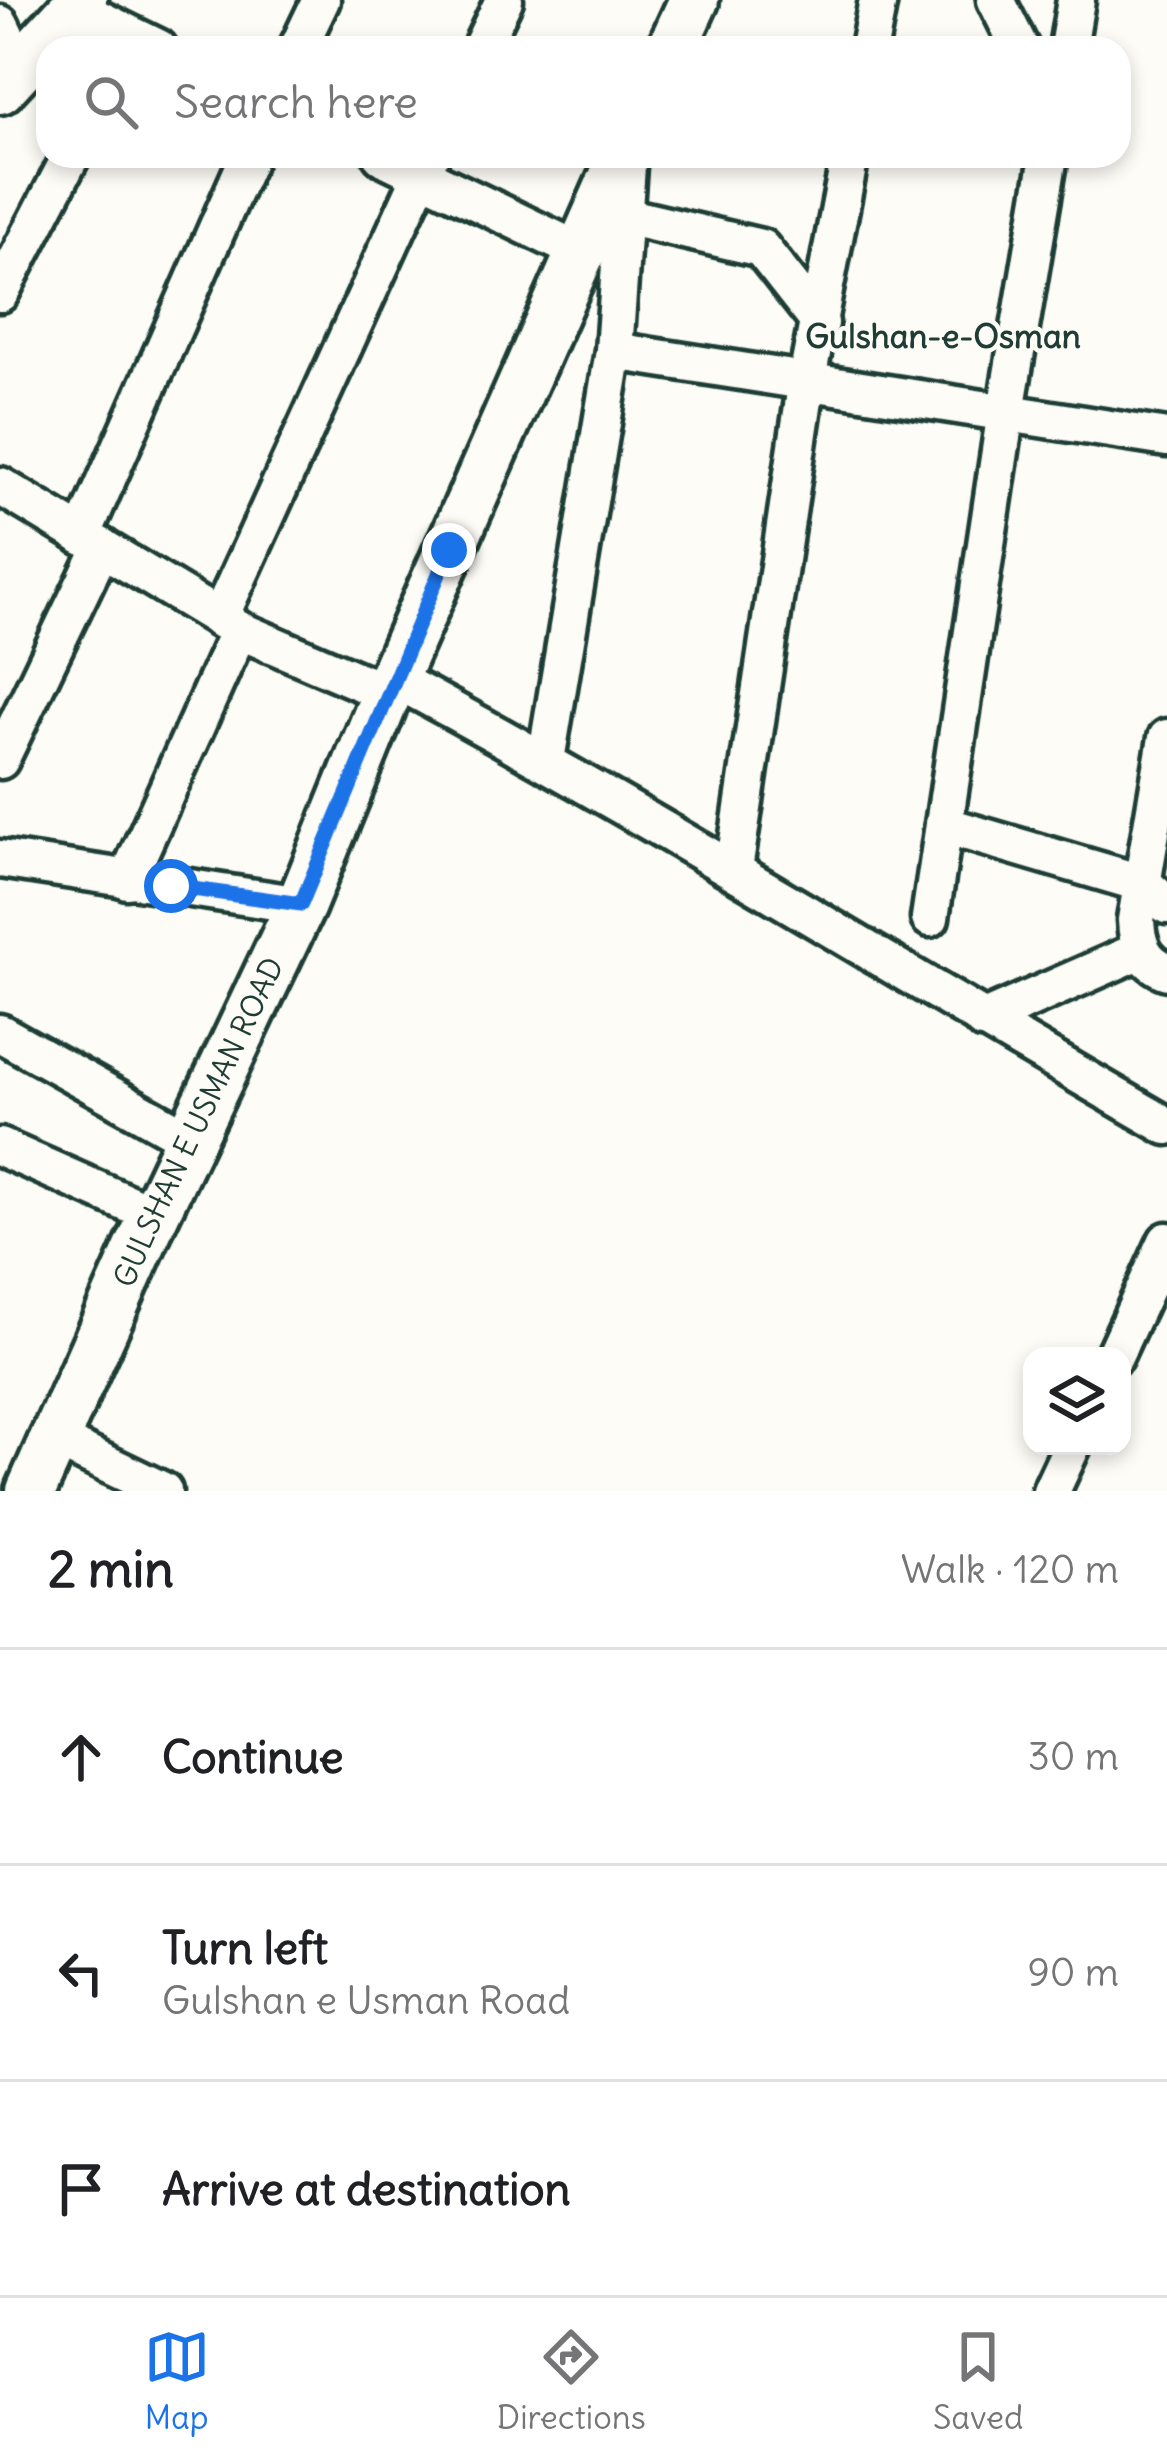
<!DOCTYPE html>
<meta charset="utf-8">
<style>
:root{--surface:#fff;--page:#f6f6f6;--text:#202124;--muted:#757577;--line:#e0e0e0;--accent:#1a73e8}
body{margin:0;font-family:Delius,sans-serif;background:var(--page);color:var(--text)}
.controls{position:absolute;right:36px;bottom:36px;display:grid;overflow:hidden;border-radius:24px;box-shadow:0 6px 18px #0003}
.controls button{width:108px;height:108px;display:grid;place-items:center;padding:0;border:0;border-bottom:3px solid var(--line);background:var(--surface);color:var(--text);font:60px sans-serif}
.stop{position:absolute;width:36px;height:36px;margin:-27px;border:9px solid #1a73e8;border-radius:50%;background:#fff}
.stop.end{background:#1a73e8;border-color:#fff;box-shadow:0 3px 12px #0008}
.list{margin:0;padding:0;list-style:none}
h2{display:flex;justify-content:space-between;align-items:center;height:156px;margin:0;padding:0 48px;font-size:51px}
h2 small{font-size:39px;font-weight:400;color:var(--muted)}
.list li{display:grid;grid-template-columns:78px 1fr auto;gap:36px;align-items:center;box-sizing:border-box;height:216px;padding:0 48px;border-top:3px solid var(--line)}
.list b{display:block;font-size:45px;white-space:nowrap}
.list p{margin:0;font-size:39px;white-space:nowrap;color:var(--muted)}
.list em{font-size:39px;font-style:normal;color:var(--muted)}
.icon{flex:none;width:66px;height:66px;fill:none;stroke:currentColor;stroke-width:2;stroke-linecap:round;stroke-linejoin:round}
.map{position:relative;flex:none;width:1167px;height:1491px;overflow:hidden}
.search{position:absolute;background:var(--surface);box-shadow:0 6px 18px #0003;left:36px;right:36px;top:36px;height:132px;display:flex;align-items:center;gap:30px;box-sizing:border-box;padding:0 42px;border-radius:36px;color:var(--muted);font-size:45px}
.sheet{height:804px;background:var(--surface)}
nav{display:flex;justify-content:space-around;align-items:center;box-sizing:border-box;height:168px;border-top:3px solid var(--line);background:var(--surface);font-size:33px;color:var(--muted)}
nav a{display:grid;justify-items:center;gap:6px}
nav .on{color:var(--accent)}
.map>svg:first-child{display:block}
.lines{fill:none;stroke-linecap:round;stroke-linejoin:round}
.street-casing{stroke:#1f3d34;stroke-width:45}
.secondary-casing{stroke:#1f3d34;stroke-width:57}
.street{stroke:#fdfcf7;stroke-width:36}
.secondary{stroke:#fdfcf7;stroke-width:48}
.route{stroke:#1a73e8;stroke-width:15}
.labels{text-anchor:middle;stroke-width:9;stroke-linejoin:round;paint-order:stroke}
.street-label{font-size:30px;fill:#1f3d34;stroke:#fdfcf7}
.neighbourhood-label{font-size:33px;font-weight:bold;fill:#1f3d34;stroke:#fdfcf7}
</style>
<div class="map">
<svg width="1167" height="1491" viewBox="0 0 1167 1491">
<rect width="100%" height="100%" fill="#fdfcf7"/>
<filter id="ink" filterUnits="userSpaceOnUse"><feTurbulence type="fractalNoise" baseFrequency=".00833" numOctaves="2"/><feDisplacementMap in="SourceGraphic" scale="24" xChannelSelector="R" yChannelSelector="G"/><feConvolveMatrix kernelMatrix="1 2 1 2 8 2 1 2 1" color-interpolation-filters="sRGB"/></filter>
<g filter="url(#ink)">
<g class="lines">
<defs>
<g id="street">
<path d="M996 0 1020 48"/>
<path d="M74 7 158 48"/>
<path d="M0 24 21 68"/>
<path d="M298 48 321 0"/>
<path d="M481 48 504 0"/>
<path d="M869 48 878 0"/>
<path d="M1068 48 1076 0"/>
<path d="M382 156 581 252"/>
<path d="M624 216 761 248 820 323"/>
<path d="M0 293 71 156"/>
<path d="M614 351 1167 438"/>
<path d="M0 486 239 630 386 693"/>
<path d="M82 536 249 156"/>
<path d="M219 619 430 156"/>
<path d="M393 678C656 819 908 977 1167 1126"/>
<path d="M1167 738 1136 920C1137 944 1143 962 1167 971"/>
<path d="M0 760 102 547"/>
<path d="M546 760 614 351 627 166"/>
<path d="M944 825 1144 884 1167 905"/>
<path d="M0 859 301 905"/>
<path d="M734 869 807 379 850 156"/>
<path d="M127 880 239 630"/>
<path d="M930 918 1006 411 1049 156"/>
<path d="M982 1020 1141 950"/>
<path d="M0 1033 191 1140"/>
<path d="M0 1147 154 1215"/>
<path d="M1114 1356 1167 1241"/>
<path d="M55 1439 163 1491"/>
<path d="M1051 1491 1072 1446"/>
</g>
<g id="secondary">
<path d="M672 48 694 0"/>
<path d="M0 89 82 0"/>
<path id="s1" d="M31 1491 154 1215 301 905 393 678 623 156"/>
</g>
</defs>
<use href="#street" class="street-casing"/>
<use href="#secondary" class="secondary-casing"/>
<use href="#street" class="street"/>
<use href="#secondary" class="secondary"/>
</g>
</g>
<g class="lines" filter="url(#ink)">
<path class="route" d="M171 886 301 904 449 550"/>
</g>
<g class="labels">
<g class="street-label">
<text dy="10" stroke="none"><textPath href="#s1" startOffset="405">GULSHAN E USMAN ROAD</textPath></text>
</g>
<g class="neighbourhood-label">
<text x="943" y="348">Gulshan-e-Osman</text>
</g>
</g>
</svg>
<div class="controls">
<button><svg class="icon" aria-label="layers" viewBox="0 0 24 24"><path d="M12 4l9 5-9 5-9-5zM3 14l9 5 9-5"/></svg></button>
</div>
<div class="stop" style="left:171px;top:886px"></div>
<div class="stop end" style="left:449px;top:550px"></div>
<div class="search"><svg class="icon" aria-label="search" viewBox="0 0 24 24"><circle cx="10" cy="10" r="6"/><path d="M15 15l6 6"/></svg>Search here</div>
</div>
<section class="sheet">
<h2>2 min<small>Walk · 120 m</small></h2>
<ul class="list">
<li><svg class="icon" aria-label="ahead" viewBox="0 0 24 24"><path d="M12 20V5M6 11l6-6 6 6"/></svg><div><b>Continue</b></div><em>30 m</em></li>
<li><svg class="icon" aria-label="left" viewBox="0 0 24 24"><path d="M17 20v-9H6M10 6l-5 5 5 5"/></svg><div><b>Turn left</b><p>Gulshan e Usman Road</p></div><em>90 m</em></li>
<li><svg class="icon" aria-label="arrive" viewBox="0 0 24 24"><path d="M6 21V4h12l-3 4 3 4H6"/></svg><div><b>Arrive at destination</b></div></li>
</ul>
</section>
<nav>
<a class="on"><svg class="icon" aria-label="map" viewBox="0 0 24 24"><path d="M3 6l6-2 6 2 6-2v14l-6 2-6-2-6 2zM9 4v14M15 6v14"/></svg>Map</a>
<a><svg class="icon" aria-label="directions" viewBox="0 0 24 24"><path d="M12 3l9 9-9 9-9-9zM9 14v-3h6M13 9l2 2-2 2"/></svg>Directions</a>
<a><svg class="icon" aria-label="saved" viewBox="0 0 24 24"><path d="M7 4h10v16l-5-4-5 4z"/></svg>Saved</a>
</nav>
